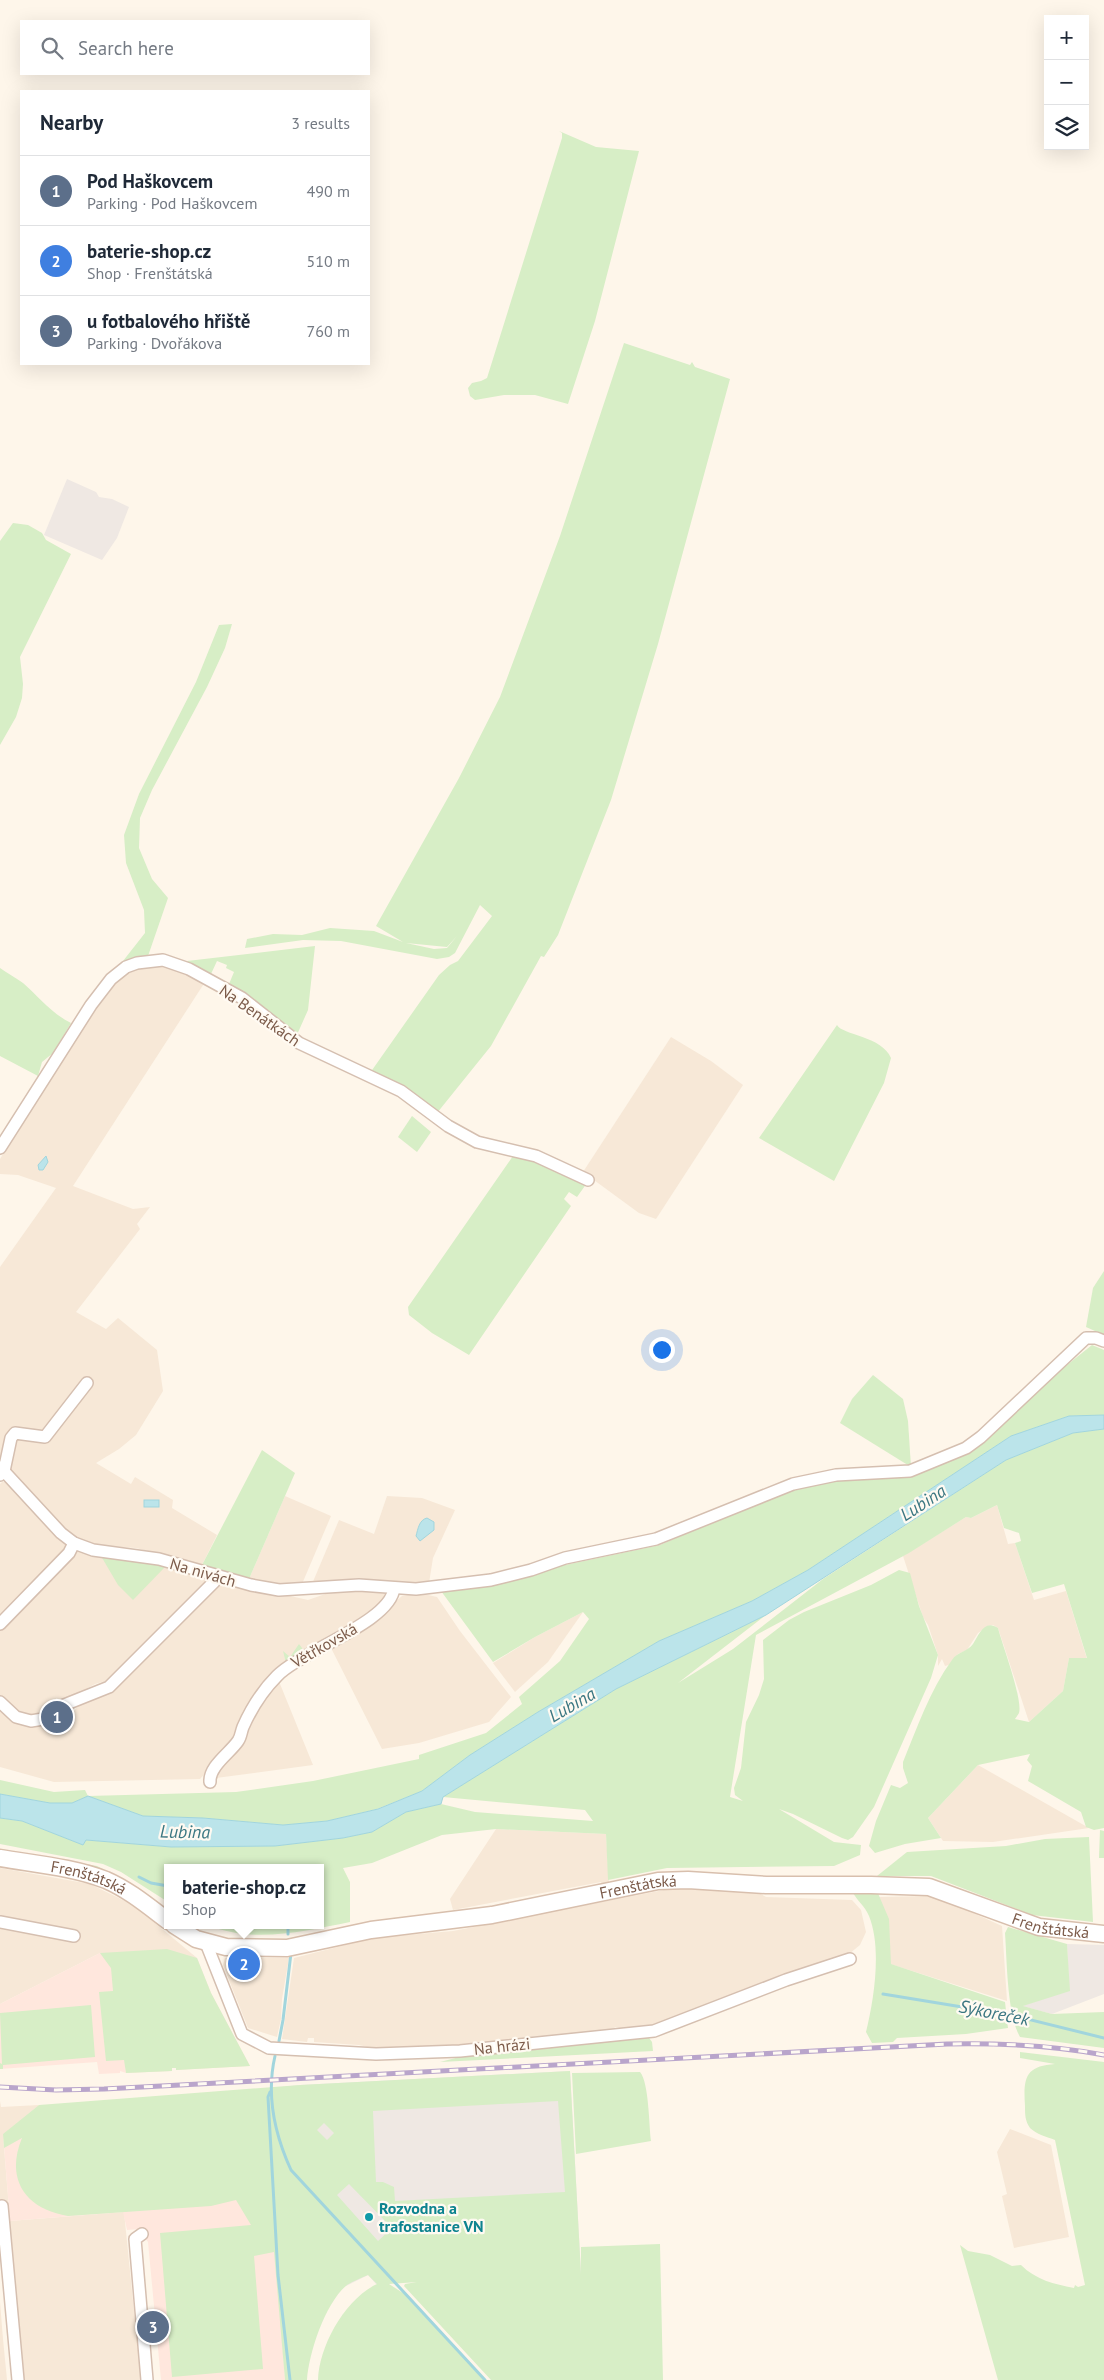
<!DOCTYPE html>
<meta charset="utf-8">
<style>
:root{--surface:#fff;--page:#f2f2f3;--text:#1f2937;--muted:#747a83;--line:#e0e1e3;--accent:#f16946}
body{margin:0;font-family:"PT Sans",sans-serif;background:var(--page);color:var(--text)}
.controls{position:absolute;right:15px;top:15px;display:grid;overflow:hidden;border-radius:0px;box-shadow:0 5px 20px #0002}
.controls button{width:45px;height:45px;display:grid;place-items:center;padding:0;border:0;border-bottom:1px solid var(--line);background:var(--surface);color:var(--text);font:25px sans-serif}
.you{position:absolute;left:661px;top:1349px;width:18px;height:18px;margin:-12px;border:4px solid #fff;border-radius:50%;background:#1a73e8;box-shadow:0 0 0 8px #1a73e833}
.badge{display:grid;place-items:center;width:32px;height:32px;border-radius:50%;background:var(--accent);color:#fff;font-size:16px;font-weight:700}
.pin{position:absolute;translate:-50% -50%;border:2px solid #fff;box-shadow:0 1px 5px #0006}
.popup{position:absolute;left:164px;top:1864px;width:160px;height:65px;box-sizing:border-box;display:grid;place-content:center;border-radius:0px;background:var(--surface);filter:drop-shadow(0 1px 4px #0005);font-size:16px;white-space:nowrap;color:var(--muted)}
.popup b{font-size:19px;color:var(--text)}
.popup::after{content:'';position:absolute;left:50%;top:100%;margin-left:-10px;border:10px solid transparent;border-top-color:var(--surface)}
.list{margin:0;padding:0;list-style:none}
h2{display:flex;justify-content:space-between;align-items:center;height:65px;margin:0;padding:0 20px;font-size:21px}
h2 small{font-size:16px;font-weight:400;color:var(--muted)}
.list li{display:grid;grid-template-columns:32px 1fr auto;gap:15px;align-items:center;box-sizing:border-box;height:70px;padding:0 20px;border-top:1px solid var(--line)}
.list b{display:block;font-size:19px;white-space:nowrap}
.list p{margin:0;font-size:16px;white-space:nowrap;color:var(--muted)}
.list em{font-size:16px;font-style:normal;color:var(--muted)}
.icon{flex:none;width:28px;height:28px;fill:none;stroke:currentColor;stroke-width:2;stroke-linecap:round;stroke-linejoin:round}
.map{position:relative;flex:none;width:1104px;height:2380px;overflow:hidden}
.search{position:absolute;background:var(--surface);box-shadow:0 5px 20px #0002;left:20px;top:20px;width:350px;height:55px;display:flex;align-items:center;gap:12px;box-sizing:border-box;padding:0 18px;border-radius:0px;color:var(--muted);font-size:19px}
.panel{position:absolute;background:var(--surface);box-shadow:0 5px 20px #0002;left:20px;top:90px;width:350px;height:275px;border-radius:0px}
.map>svg:first-child{display:block}
.residential{fill:#f7e8d7}
.commercial{fill:#ffe7dd}
.industrial{fill:#efe8e3}
.green{fill:#d7eec6;fill-rule:evenodd}
.water{fill:#bbe4ea;stroke:#a1d5dd}
.lines{fill:none;stroke-linecap:round;stroke-linejoin:round}
.stream{stroke:#a1d5dd;stroke-width:3}
.minor-casing{stroke:#d5bfb0;stroke-width:14}
.secondary-casing{stroke:#d8bfad;stroke-width:19}
.minor{stroke:#fff;stroke-width:11}
.secondary{stroke:#fff;stroke-width:16}
.rail-casing{stroke:#b9a5cb;stroke-width:5}
.rail{stroke:#fffaf2;stroke-width:3;stroke-dasharray:9;stroke-linecap:butt}
.culture-dot{fill:#0f9aa8;stroke:#fffaf2;stroke-width:2}
.labels{text-anchor:middle;stroke-width:4.5;stroke-linejoin:round;paint-order:stroke}
.street-label{font-size:16px;fill:#7c5b4a;stroke:#fffaf2}
.culture-label{font-size:16px;font-weight:bold;fill:#0d838f;stroke:#fffaf2;text-anchor:start}
.water-label{font-size:18px;font-style:italic;fill:#3b7782;stroke:#fffaf2}
</style>
<div class="map">
<svg width="1104" height="2380" viewBox="0 0 1104 2380">
<rect width="100%" height="100%" fill="#fef6ea"/>
<g class="residential">
<path d="M163 964 181 970 205 982 73 1186 133 1209 150 1207 137 1224 140 1229 76 1312 106 1329 118 1318 157 1350 163 1391 136 1435 119 1449 96 1463 131 1484 135 1477 173 1500 172 1508 217 1535 202 1565 136 1548 94 1545 81 1540 67 1531 0 1461V1267L56 1188 18 1175 0 1174V1159L36 1098 95 1008 114 982 128 972 142 966Z"/>
<path d="M671 1037 711 1061 743 1085 656 1219 639 1213 583 1172Z"/>
<path d="M2 1482H8L66 1543V1550L0 1618V1484Z"/>
<path d="M285 1496 331 1516 302 1584 278 1585 249 1579Z"/>
<path d="M387 1496 422 1498 455 1510 433 1558 429 1583 413 1585 312 1584 339 1520 374 1534Z"/>
<path d="M997 1505 1008 1544 1015 1543 1034 1600 1066 1591 1087 1659 1069 1658 1063 1691 1029 1722 998 1628 993 1625 988 1626 978 1633 967 1650 958 1654 949 1665 945 1666 942 1659 938 1666V1655L928 1625 923 1617 903 1556 966 1517 971 1518Z"/>
<path d="M78 1550 160 1565 207 1580 191 1599 160 1626 153 1637 109 1680 95 1684 64 1701 56 1698 54 1709 43 1715 25 1717 0 1695V1630Z"/>
<path d="M220 1584 270 1595H286L308 1600 331 1592H385L383 1601 364 1619 292 1659 236 1739 200 1779 54 1782 0 1767V1710L43 1722 57 1733 91 1689 109 1693Z"/>
<path d="M419 1593 437 1597 460 1631 511 1697 489 1722 419 1743 382 1749 330 1646 381 1614 402 1596Z"/>
<path d="M583 1612 548 1662 515 1692 493 1663 535 1637Z"/>
<path d="M278 1679 313 1765 216 1778 214 1774 248 1734 244 1729Z"/>
<path d="M978 1765 1089 1828 993 1842 943 1841 928 1818Z"/>
<path d="M496 1829 606 1834 609 1883 602 1885 601 1882 453 1910 450 1899Z"/>
<path d="M0 1868 90 1884 133 1905 197 1958 211 1993 250 2066 176 2070V2068H172V2071L126 2073 118 1993 100 1953 0 2004Z"/>
<path d="M696 1888 759 1893 766 1897 852 1900 861 1910 866 1932 860 1945 849 1954 650 2026 624 2029 615 2027 614 2029 539 2039 538 2036 480 2045 376 2049 359 2045 314 2042V2038H308L307 2042 282 2039 294 1958 373 1938 453 1931 669 1889Z"/>
<path d="M927 1896 951 1903 1002 1926 1007 2001 890 1964V1947L879 1897Z"/>
<path d="M233 1957 289 1958 282 1999 281 2019 277 2037 248 2028 223 1965 225 1958Z"/>
<path d="M0 2101 1 2107 39 2105 3 2135 10 2221 124 2212 141 2380H24L10 2222H0Z"/>
<path d="M1010 2129 1051 2145 1069 2237 1014 2248 1002 2196 1007 2194 997 2152Z"/>
<path d="M0 2302 3 2339 7 2380H0Z"/>
</g>
<g class="commercial">
<path d="M100 1953 111 1968 118 1992 126 2073 120 2071V2073L99 2074 97 2062 0 2069V2004Z"/>
<path d="M39 2105 266 2111 285 2380H161L148 2242 139 2229 127 2230 123 2212 10 2221 3 2134Z"/>
</g>
<g class="industrial">
<path d="M67 479 96 492 99 497 112 499 129 507 117 538 102 560 44 535Z"/>
<path d="M1067 1944 1104 1945V1994L1052 2014 1022 2006 1069 1990Z"/>
<path d="M570 2071 581 2273 376 2284 368 2275 346 2286 244 2091 300 2085Z"/>
</g>
<g class="green">
<path d="M559 131 596 147 639 151 595 321 568 404 535 395H504L475 400 470 396 468 388 472 383 481 381 487 378 562 138V133Z"/>
<path d="M624 343 690 365 692 362 695 367 730 379 658 644 611 800 558 935 544 957 541 956 491 1046 437 1113 370 1073 439 975 450 965 458 961 492 916 480 905 455 953 449 957 437 959 341 941 303 940 245 948 247 939 273 934 302 935 330 928 374 931 403 942 376 926 459 778 500 697 560 536ZM457 936 447 948 434 949 406 943 447 947Z"/>
<path d="M13 523 28 525 42 533 46 540 71 554 20 657 23 684 22 698 16 717 0 745V541Z"/>
<path d="M232 624 225 648 207 687 152 790 140 818 139 848 152 879 168 898 148 956 123 961 145 933 144 910 126 863 124 835 139 794 196 682 219 625Z"/>
<path d="M315 946 308 1010 296 1037 191 965 187 961ZM217 961 227 965 226 968 234 972 229 984 211 974Z"/>
<path d="M0 968C7 973 16 978 23 983 39 997 51 1013 71 1023L53 1053 42 1062 38 1076 0 1056Z"/>
<path d="M837 1025C842 1035 882 1036 891 1058L884 1083 834 1181 759 1138Z"/>
<path d="M412 1116 431 1132 417 1152 398 1137Z"/>
<path d="M513 1156 551 1166 587 1183 577 1197 569 1192 564 1199 571 1206 469 1355 432 1333 409 1315 408 1307Z"/>
<path d="M1104 1271V1335L1086 1327 1093 1288Z"/>
<path d="M1092 1345 1104 1350V1415L1069 1416 1011 1436 808 1570 752 1601 659 1641 538 1712 470 1755 422 1791 377 1809 327 1821 283 1825 203 1818 143 1816 88 1796 72 1803H50L0 1794V1780L54 1792 85 1790 88 1796 236 1792 313 1781 419 1759V1755L486 1733 522 1704 519 1697 560 1661 589 1619 583 1612 535 1637 493 1662 441 1591 660 1545 795 1487 837 1479 932 1466 1037 1389Z"/>
<path d="M873 1375 903 1399 908 1421 911 1467 840 1423 852 1399Z"/>
<path d="M1104 1429V1828L1094 1830 1086 1827 1081 1812 1028 1781 1032 1766 1027 1760 1030 1754 978 1765 928 1818 941 1838 905 1844 875 1853 869 1846 876 1821 891 1785 900 1788 908 1783 903 1768V1762C917 1728 930 1690 952 1660 957 1652 967 1652 973 1644 979 1635 984 1619 998 1628 1002 1644 1023 1699 1019 1713 1018 1715 1016 1717 1015 1719L1029 1722 1063 1691 1069 1658H1087L1064 1584 1032 1593 1015 1543 1021 1541 1019 1533 1004 1528 997 1505 971 1518 966 1517 909 1553 756 1635 730 1797 743 1801 735 1795 734 1788 741 1768 746 1722 759 1695 764 1679 763 1640 789 1620 804 1612 871 1585 899 1570 910 1573 919 1606 938 1655 931 1678 874 1807 853 1837 848 1840 842 1838 793 1814 779 1809 834 1842 861 1845 860 1855 834 1866 667 1868 608 1880 606 1834 496 1829 442 1835 372 1863 343 1868 350 1882V1922C305 1931 253 1944 208 1925H320V1868H168V1902L121 1872 103 1864 0 1844V1818L22 1821 83 1845 85 1840 171 1847 275 1846 343 1838 372 1832 406 1812 441 1804 475 1812 593 1821 585 1810 443 1797 616 1689 766 1615 678 1683 733 1649 823 1579 1006 1460 1073 1433Z"/>
<path d="M262 1450 295 1473 249 1579 202 1565Z"/>
<path d="M101 1556 160 1565 165 1567 133 1600 118 1585Z"/>
<path d="M299 1644 305 1652 286 1663 283 1651 290 1657Z"/>
<path d="M1100 1830 1104 1831V1858H1099Z"/>
<path d="M1089 1837 1093 1922 1032 1915 931 1876H877L907 1852 1006 1846 1045 1839Z"/>
<path d="M0 1849 97 1866 139 1888 137 1890 0 1853Z"/>
<path d="M852 1891H877L889 1919 891 1964 1005 2002 1008 2028 966 2034 897 2038 893 2042 872 2043 866 2032C874 2000 882 1948 869 1916 865 1906 857 1901 852 1891Z"/>
<path d="M1008 1927 1067 1944 1070 1991 1023 2006 1052 2014 1104 2012V2048L1020 2037C1007 2014 1007 1961 1005 1933Z"/>
<path d="M167 1949 197 1958 211 1993 250 2066 176 2070V2068H172V2071L126 2073 124 2060 106 2061 99 1992 113 1991 111 1968 100 1953Z"/>
<path d="M91 2005 95 2057 3 2065V2069H0V2063L2 2064 0 2013Z"/>
<path d="M647 2035 652 2042 653 2051 440 2062 487 2050Z"/>
<path d="M1020 2052 1104 2062V2380H998L960 2245 968 2251 990 2255 1012 2266 1021 2265C1036 2280 1054 2284 1074 2288L1075 2285 1078 2287 1085 2285 1055 2140C1047 2137 1036 2134 1030 2128 1025 2121 1025 2114 1025 2106 1023 2077 1026 2066 1055 2064L1020 2058Z"/>
<path d="M570 2071 581 2274V2247L660 2244 663 2380H491L404 2286 405 2284 417 2282 389 2284 403 2293 484 2380H318C319 2346 345 2299 377 2284L368 2275C361 2278 353 2281 347 2285 325 2303 309 2353 307 2380H285L274 2252 254 2256 263 2369 172 2377 160 2233 251 2225 236 2200 211 2206 68 2216C25 2209 5 2179 22 2138L4 2148 3 2134 39 2105 300 2085ZM558 2101 565 2192 395 2201 394 2187 383 2182H376L373 2111ZM324 2123 334 2133 327 2140 317 2130ZM349 2184 392 2228 378 2241 337 2195Z"/>
<path d="M640 2072C649 2082 649 2126 651 2141L576 2154 572 2073Z"/>
</g>
<g class="water">
<path d="M46 1156 48 1162 43 1170H39L38 1165Z"/>
<path d="M1104 1415V1429L1073 1433 1006 1460 766 1615 616 1689 443 1797 441 1804 406 1812 372 1832 343 1838 275 1846 171 1847 86 1840 83 1845 22 1821 0 1818V1794L50 1803H72L88 1796 143 1816 203 1818 283 1825 327 1821 378 1809 422 1791 470 1755 538 1712 659 1641 752 1601 808 1570 1011 1436 1069 1416Z"/>
<rect x="144" y="1500" width="15" height="7"/>
<path d="M427 1518 434 1522V1530L420 1541 416 1536C418 1529 419 1520 427 1518Z"/>
</g>
<g class="lines">
<g class="stream">
<path d="M139 1877 151 1883 168 1886"/>
<path d="M288 1925V1934"/>
<path d="M883 1994 1011 2015 1104 2038"/>
<path d="M279 2041 283 2020 291 1953"/>
<path d="M275 2056C266 2095 275 2135 291 2170L485 2380"/>
<path d="M270 2092 268 2097 278 2275 290 2380"/>
</g>
<defs>
<g id="minor">
<path d="M0 1148 91 1005 111 979 126 967 137 963 163 960 189 969 242 998 299 1043 401 1091 448 1126 477 1142 536 1156 588 1180"/>
<path d="M0 1467 61 1533 74 1543 93 1550 159 1559 251 1585 279 1590 359 1585 416 1589 491 1580 531 1570 565 1558 656 1539 793 1484 836 1475 910 1471 966 1448 981 1437 1086 1338H1096L1104 1341"/>
<path d="M0 1475 4 1471 11 1438 15 1433 45 1437 87 1383"/>
<path d="M0 1624 69 1553 74 1543"/>
<path d="M0 1702 16 1717 31 1721 43 1719 64 1705 109 1687 214 1582 217 1576"/>
<path d="M210 1782C209 1766 230 1753 238 1741 241 1737 241 1732 243 1727 251 1709 263 1690 277 1676 301 1651 391 1622 394 1588"/>
<path d="M0 1922 74 1936"/>
<path d="M206 1943 242 2034 269 2048 376 2054 460 2051 654 2031 786 1980 850 1959"/>
<path d="M2 2206 18 2380"/>
<path d="M142 2234 135 2239 147 2380"/>
</g>
<g id="secondary">
<path id="s1" d="M0 1858C35 1864 73 1867 106 1880 129 1890 148 1906 168 1921"/>
<path id="s2" d="M174 1925 196 1939 226 1947 287 1948 371 1930 492 1915 658 1881 688 1880 766 1885H871L929 1887 1039 1927 1104 1934"/>
</g>
</defs>
<use href="#minor" class="minor-casing"/>
<use href="#secondary" class="secondary-casing"/>
<use href="#minor" class="minor"/>
<use href="#secondary" class="secondary"/>
<defs>
<path id="rail" d="M0 2087 56 2090 104 2089 947 2044C1000 2043 1052 2045 1104 2055"/>
</defs>
<use href="#rail" class="rail-casing"/>
<use href="#rail" class="rail"/>
</g>
<circle class="culture-dot" cx="369" cy="2217" r="5"/>
<g class="labels">
<g class="street-label">
<text transform="translate(260 1015) rotate(35)" y="6">Na Benátkách</text>
<text transform="translate(203 1572) rotate(16)" y="6">Na nivách</text>
<text transform="translate(324 1645) rotate(-30)" y="6">Větřkovská</text>
<text dy="6" stroke="none"><textPath href="#s1" startOffset="91">Frenštátská</textPath></text>
<text dy="6" stroke="none"><textPath href="#s2" startOffset="475">Frenštátská</textPath></text>
<text dy="6" stroke="none"><textPath href="#s2" startOffset="895">Frenštátská</textPath></text>
<text transform="translate(502 2046) rotate(-6)" y="6">Na hrázi</text>
</g>
<g class="culture-label">
<text x="379" y="2214">Rozvodna a<tspan x="379" dy="18">trafostanice VN</tspan></text>
</g>
<g class="water-label">
<text transform="translate(923 1503) rotate(-33)" y="6">Lubina</text>
<text transform="translate(572 1705) rotate(-30)" y="6">Lubina</text>
<text transform="translate(185 1832) rotate(1)" y="6">Lubina</text>
<text transform="translate(994 2013) rotate(11)" y="6">Sýkoreček</text>
</g>
</g>
</svg>
<div class="controls">
<button>+</button>
<button>−</button>
<button><svg class="icon" aria-label="layers" viewBox="0 0 24 24"><path d="M12 4l9 5-9 5-9-5zM3 14l9 5 9-5"/></svg></button>
</div>
<div class="you"></div>
<div class="pin badge" style="left:57px;top:1717px;background:#5c6f8a">1</div>
<div class="pin badge" style="left:244px;top:1964px;background:#3f7fe0">2</div>
<div class="popup"><b>baterie-shop.cz</b>Shop</div>
<div class="pin badge" style="left:153px;top:2327px;background:#5c6f8a">3</div>
<div class="search"><svg class="icon" aria-label="search" viewBox="0 0 24 24"><circle cx="10" cy="10" r="6"/><path d="M15 15l6 6"/></svg>Search here</div>
<section class="panel">
<h2>Nearby<small>3 results</small></h2>
<ul class="list">
<li><span class="badge" style="background:#5c6f8a">1</span><div><b>Pod Haškovcem</b><p>Parking · Pod Haškovcem</p></div><em>490 m</em></li>
<li><span class="badge" style="background:#3f7fe0">2</span><div><b>baterie-shop.cz</b><p>Shop · Frenštátská</p></div><em>510 m</em></li>
<li><span class="badge" style="background:#5c6f8a">3</span><div><b>u fotbalového hřiště</b><p>Parking · Dvořákova</p></div><em>760 m</em></li>
</ul>
</section>
</div>
